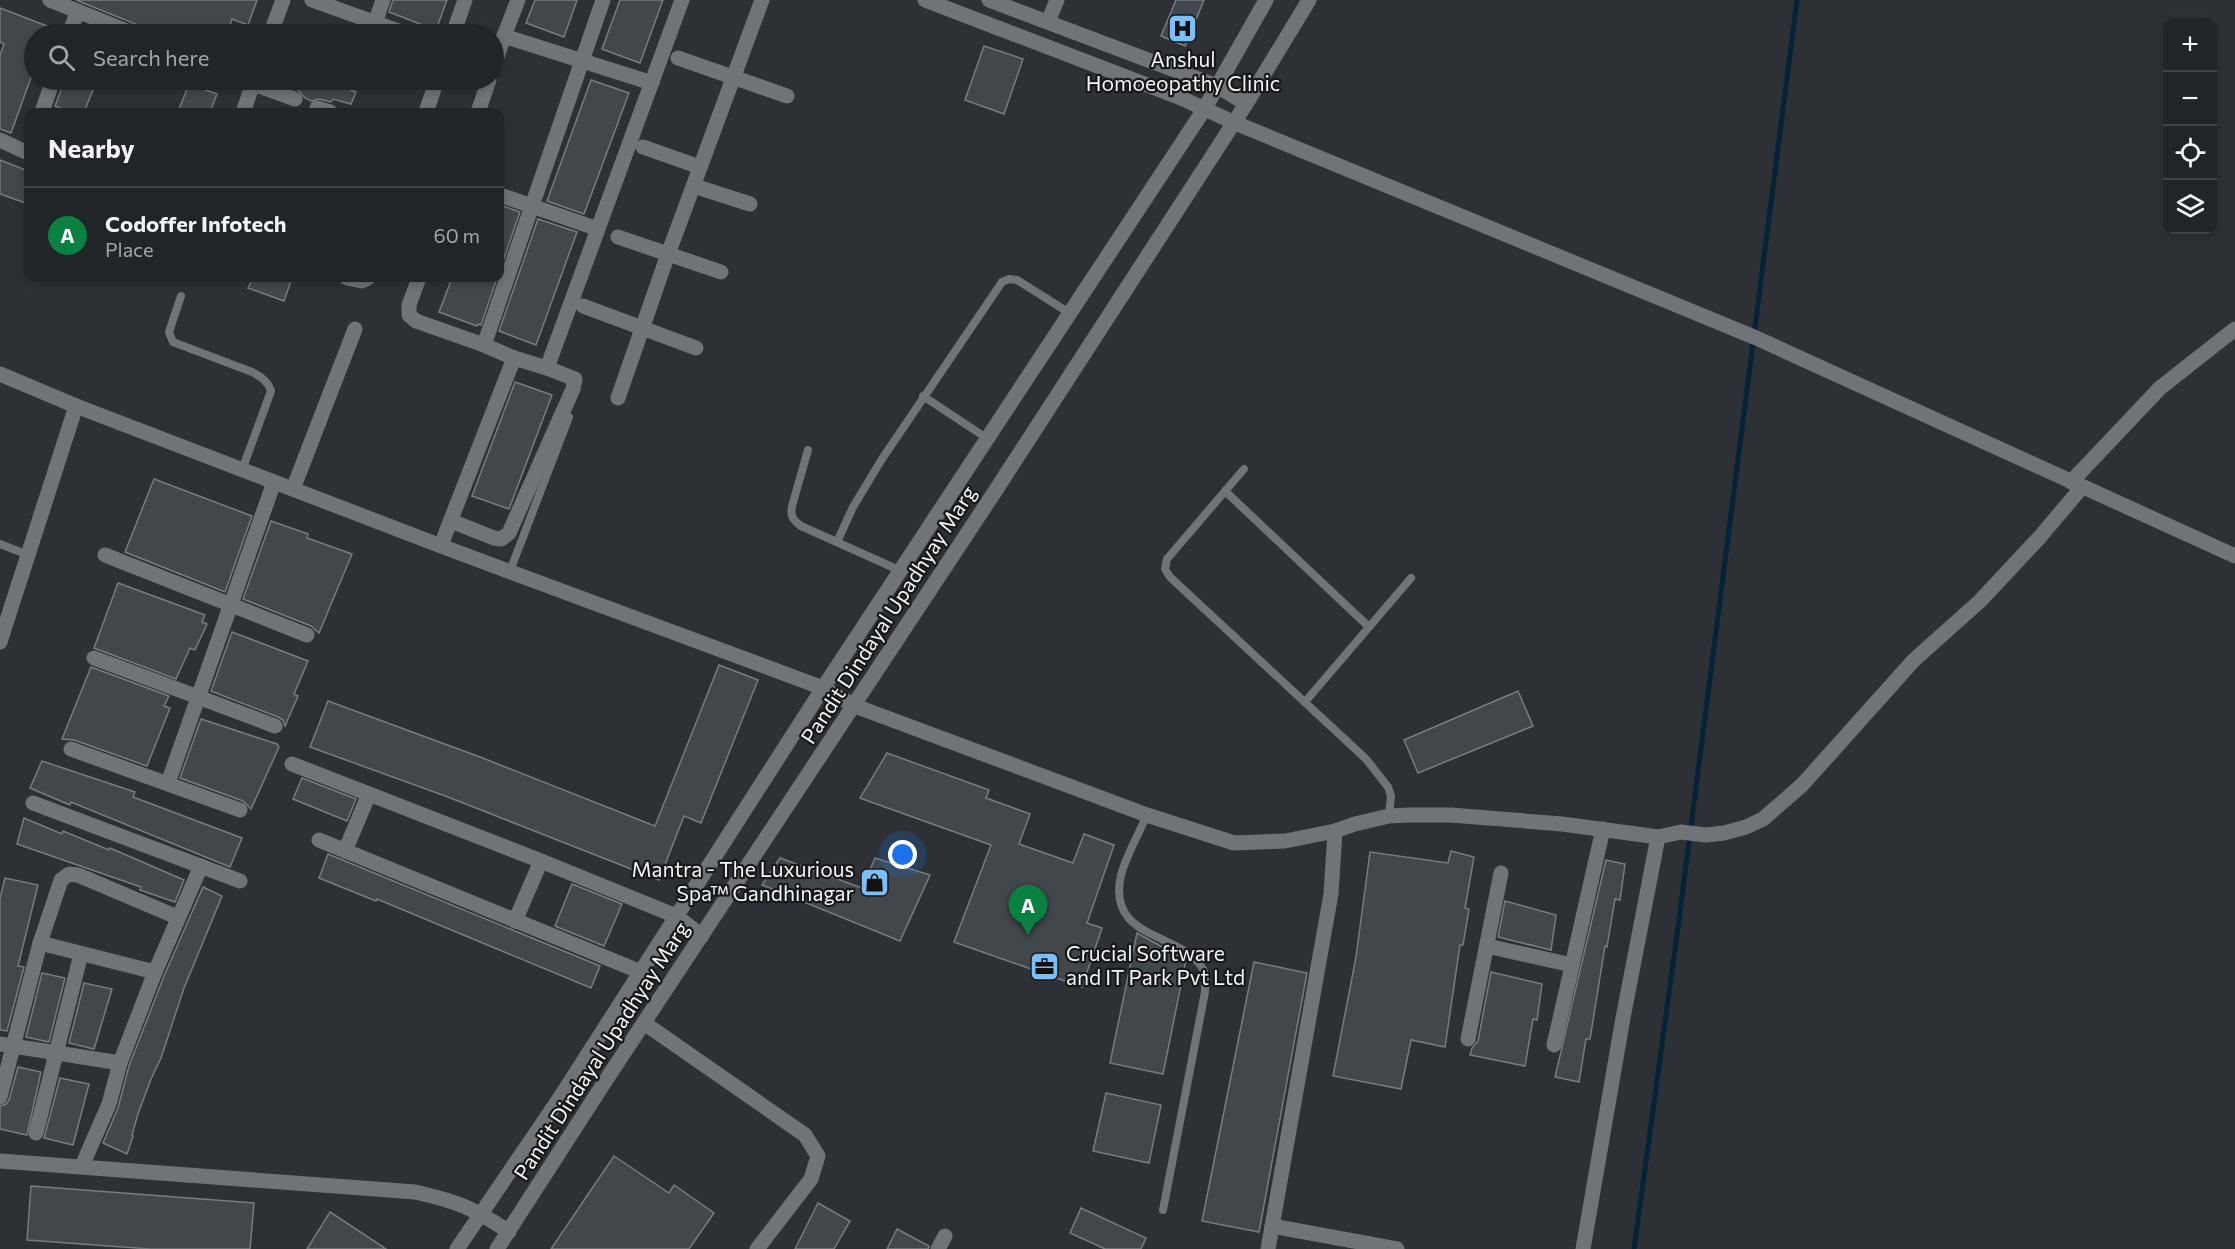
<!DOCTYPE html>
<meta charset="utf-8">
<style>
:root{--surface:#222528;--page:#2e3134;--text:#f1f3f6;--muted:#a2a5a8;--line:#3f4245;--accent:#0b8043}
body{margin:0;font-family:Commissioner,sans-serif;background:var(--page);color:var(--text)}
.controls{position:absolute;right:18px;top:18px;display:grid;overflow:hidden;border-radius:12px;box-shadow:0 3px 9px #0003}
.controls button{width:54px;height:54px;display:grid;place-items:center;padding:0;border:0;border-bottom:2px solid var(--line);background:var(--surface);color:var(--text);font:30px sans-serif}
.you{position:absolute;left:903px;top:855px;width:21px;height:21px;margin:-15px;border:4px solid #fff;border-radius:50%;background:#1a73e8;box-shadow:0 0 0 9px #1a73e833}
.badge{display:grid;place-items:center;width:39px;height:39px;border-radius:50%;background:var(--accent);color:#fff;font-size:20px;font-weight:700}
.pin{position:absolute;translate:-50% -50px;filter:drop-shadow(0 2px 3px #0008)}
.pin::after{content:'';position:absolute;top:32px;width:21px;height:18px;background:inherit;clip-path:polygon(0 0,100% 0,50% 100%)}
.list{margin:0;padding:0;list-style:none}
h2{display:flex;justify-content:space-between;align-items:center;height:78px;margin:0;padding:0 24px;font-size:26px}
h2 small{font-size:20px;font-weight:400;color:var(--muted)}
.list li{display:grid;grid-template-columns:39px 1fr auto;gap:18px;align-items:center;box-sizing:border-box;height:96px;padding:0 24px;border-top:2px solid var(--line)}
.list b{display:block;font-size:22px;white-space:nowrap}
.list p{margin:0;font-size:20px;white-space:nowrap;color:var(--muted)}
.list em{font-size:20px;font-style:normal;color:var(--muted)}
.icon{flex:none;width:33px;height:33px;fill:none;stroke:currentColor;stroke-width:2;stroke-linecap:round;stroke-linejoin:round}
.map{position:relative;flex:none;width:2235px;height:1249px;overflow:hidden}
.search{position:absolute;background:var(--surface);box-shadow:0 3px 9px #0003;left:24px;top:24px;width:480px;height:66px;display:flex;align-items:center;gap:15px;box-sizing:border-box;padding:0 21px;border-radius:33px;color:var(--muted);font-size:22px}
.panel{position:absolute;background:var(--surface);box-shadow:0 3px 9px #0003;left:24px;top:108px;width:480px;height:174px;border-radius:12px}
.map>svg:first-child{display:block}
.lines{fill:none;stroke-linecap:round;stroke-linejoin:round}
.stream{stroke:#052238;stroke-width:5}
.building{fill:#42474b;stroke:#777c80;stroke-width:1.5}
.service{stroke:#717476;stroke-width:8}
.minor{stroke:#717476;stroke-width:15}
.tertiary{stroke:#717476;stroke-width:15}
.labels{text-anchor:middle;stroke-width:4.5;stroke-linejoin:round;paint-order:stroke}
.poi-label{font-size:21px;fill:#f2f5f7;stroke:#17191b}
.street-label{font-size:21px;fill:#f2f5f7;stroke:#17191b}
</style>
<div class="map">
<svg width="2235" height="1249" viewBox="0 0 2235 1249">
<rect width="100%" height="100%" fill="#2d3135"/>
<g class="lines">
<path class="stream" d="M1634 1249 1679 920 1797 0"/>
</g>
<g class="building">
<path d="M76 0H257L248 25 232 19 227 34H148L144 33 138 25Z"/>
<path d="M393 0H447L436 30 389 12Z"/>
<path d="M535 0H577L564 37 526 23Z"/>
<path d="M620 0H663L640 63 602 49Z"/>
<path d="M1176 0H1204L1185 46 1161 36Z"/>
<path d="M0 8 60 31 59 34H34V69L11 133 0 129V55L4 44 0 42Z"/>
<path d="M984 46 1023 59 1004 114 965 100Z"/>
<path d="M65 80H97L84 112H70L55 106Z"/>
<path d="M269 80H340L338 85 356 92 351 104 333 99 331 102 319 99 311 101 305 98 298 90Z"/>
<path d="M591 80 629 93 584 214 547 201Z"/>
<path d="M189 84 217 94 210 112H178Z"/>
<path d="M0 160 28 171V204L0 194Z"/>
<path d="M500 205 520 212 500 270Z"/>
<path d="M538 219 577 232 536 345 499 331Z"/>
<path d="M253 278H292L284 301 248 288Z"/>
<path d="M452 278H497L481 325 478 324 477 326 439 312Z"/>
<path d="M515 382 552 395 509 509 472 496Z"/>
<path d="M154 479 252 516 225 592 125 552Z"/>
<path d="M271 521 308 534 307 538 352 554 319 633 311 626 243 599Z"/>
<path d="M118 583 205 615 202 622 207 624 195 650 190 648 176 679 94 648Z"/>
<path d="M232 632 308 661 294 694 298 696 285 726 283 720 278 717 211 691Z"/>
<path d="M719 665 758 680 701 823 684 816 659 880 448 797 310 747 328 701 480 757 655 826Z"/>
<path d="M91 667 169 696 164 706 170 708 147 766 74 740 62 739Z"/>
<path d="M1518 691 1533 726 1418 773 1404 740Z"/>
<path d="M201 719 277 744 279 747 251 809 243 801 180 778Z"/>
<path d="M887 753 989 790 986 798 1030 814 1019 844 1073 863 1084 834 1114 845 1087 923 1102 928 1082 987 954 942 991 845 860 798Z"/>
<path d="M42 761 135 792 133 797 242 838 230 867 71 802 70 805 30 788Z"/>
<path d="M302 778 356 799 347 821 293 799Z"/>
<path d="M24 818 62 834 63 831 109 850 110 848 184 880 175 902 140 890 141 887 17 844Z"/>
<path d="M1451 851 1474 857 1465 908 1469 909 1463 945H1460L1445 1047 1411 1040 1401 1089 1333 1076 1356 957 1370 852 1448 863Z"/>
<path d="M328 854 600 966 591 988 377 899 376 901 319 878Z"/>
<path d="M780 858 862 888 875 858 930 875 900 941 762 885Z"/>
<path d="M1606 860 1625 864 1620 900 1615 899 1607 947 1605 946 1590 1039H1586L1579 1082 1555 1077Z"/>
<path d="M5 878 38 885 18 966 24 967 7 1031 0 1030V898Z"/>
<path d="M572 884 622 904 604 946 555 926Z"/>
<path d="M203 887 222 896 184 988 161 1058 151 1079 138 1114 132 1135 133 1136 127 1154 103 1143 118 1108 129 1066 164 976Z"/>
<path d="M1505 901 1556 915 1551 950 1498 937Z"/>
<path d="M1137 933 1186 960 1163 1074 1110 1063Z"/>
<path d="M1254 962 1307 973 1259 1232 1202 1221Z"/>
<path d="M1491 972 1542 984 1537 1020 1533 1019 1525 1066 1470 1055 1472 1048 1478 1041Z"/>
<path d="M42 973 65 978 49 1042 26 1037Z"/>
<path d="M84 983 112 989 94 1049 69 1043Z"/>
<path d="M18 1067 41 1072 27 1135 0 1129V1106L6 1104 9 1100Z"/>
<path d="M60 1078 89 1084 73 1145 44 1138Z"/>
<path d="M1106 1093 1161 1105 1149 1163 1093 1151Z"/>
<path d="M614 1156 669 1193 674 1185 714 1213 689 1249H551Z"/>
<path d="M31 1186 254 1203 250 1249H150L27 1240Z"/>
<path d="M818 1203 850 1221 834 1249H795Z"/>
<path d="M1081 1208 1146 1238 1141 1249H1105L1070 1233Z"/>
<path d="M330 1212 386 1249H307Z"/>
<path d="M897 1229 929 1246 928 1249H887Z"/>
</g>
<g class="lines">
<g class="service">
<path d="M181 296 169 332 173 342 252 372C261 377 268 381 271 391L242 470"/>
<path d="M923 396 988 439"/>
<path d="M808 450 792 506C790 516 793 520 801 526L901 571"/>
<path d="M1244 469 1167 559 1165 569 1170 577 1366 759 1388 787 1391 796 1389 816"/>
<path d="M1225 491 1369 627"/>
<path d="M837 542 853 507 882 459 1002 282 1009 279 1017 280 1071 314"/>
<path d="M0 544 28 555"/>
<path d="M510 571 569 417"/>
<path d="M1305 702 1411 578"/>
<path d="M1147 815C1139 833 1126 856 1121 875 1106 941 1181 931 1203 969 1206 974 1205 985 1205 992L1163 1210"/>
</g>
<g class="minor">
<path d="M50 0 134 34"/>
<path d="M312 0 407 34"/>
<path d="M518 0 504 36 652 83"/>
<path d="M1048 22 1057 0"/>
<path d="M375 23 383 0"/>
<path d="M274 24 283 0"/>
<path d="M69 34 78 11"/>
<path d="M453 34 465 0"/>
<path d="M678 58 787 96"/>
<path d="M494 66 504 36"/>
<path d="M242 80 295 99"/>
<path d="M317 108 330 112"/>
<path d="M42 112 53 80"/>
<path d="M243 112 253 84"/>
<path d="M426 112 437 80"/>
<path d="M478 112 489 80"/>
<path d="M1233 122 1754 337 2235 556"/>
<path d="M0 140 28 153"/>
<path d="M643 147 700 167"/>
<path d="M694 186 750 204"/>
<path d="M500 195 598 229"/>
<path d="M618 237 721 272"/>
<path d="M347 278 362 281 368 278"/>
<path d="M419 278 409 305V315L416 321 484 345"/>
<path d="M583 306 696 348"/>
<path d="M514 358 484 345 603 0"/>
<path d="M0 374 76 406 0 642"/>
<path d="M618 398 667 257 762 0"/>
<path d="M76 406 449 549 823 688 855 706 1147 815 1234 843 1285 841 1335 831 1331 894 1268 1249"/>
<path d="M2071 482 2160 388 2235 329"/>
<path d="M293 489 355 329"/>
<path d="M451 521 494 538 501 539 509 533 573 389 575 379 547 368"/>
<path d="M441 545 514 358 547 368 682 0"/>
<path d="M105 555 307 635"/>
<path d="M94 658 275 726"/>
<path d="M71 749 240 810"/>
<path d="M292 764 541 861 676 916 702 936"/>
<path d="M168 783 274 482"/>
<path d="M33 803 240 881"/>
<path d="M1335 831 1355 824 1389 816 1409 815H1451L1562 824 1658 837 1681 832 1706 835 1724 833 1746 827 1763 819 1802 785 1914 660 1980 601 2039 538 2082 487"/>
<path d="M319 840 641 972"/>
<path d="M345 851 369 794"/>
<path d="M515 921 541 861"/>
<path d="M40 943 155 972"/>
<path d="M1487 946 1572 965"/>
<path d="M644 1023 805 1135 818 1156 811 1179 757 1249"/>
<path d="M1468 1039 1501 873"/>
<path d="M0 1044 120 1063"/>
<path d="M1554 1045 1603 829"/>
<path d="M0 1097 40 943 61 880 69 874 78 875 177 917"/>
<path d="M36 1133 81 954"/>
<path d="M0 1161 415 1192C456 1201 474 1208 509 1232"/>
<path d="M82 1166 109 1104 120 1063 155 972 201 866"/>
<path d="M1272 1226 1397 1249"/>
<path d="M938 1249 945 1236"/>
<path d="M1583 1249 1623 1018 1658 837"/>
</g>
<g class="tertiary">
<path d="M925 0 1181 98 1233 122"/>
<path d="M989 0 1217 86 1246 104"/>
<path d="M457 1249 559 1099 823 688 1205 108 1266 0"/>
<path d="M497 1249 606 1080 992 496 1246 104 1309 0"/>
</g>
</g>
<defs>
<symbol id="hospital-square" viewBox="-11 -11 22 22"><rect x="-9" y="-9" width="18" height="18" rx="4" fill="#7abff8" stroke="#17191b"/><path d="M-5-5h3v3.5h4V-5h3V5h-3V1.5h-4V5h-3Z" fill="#111"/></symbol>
<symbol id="shop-square" viewBox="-11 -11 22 22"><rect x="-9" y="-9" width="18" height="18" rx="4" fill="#7abff8" stroke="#17191b"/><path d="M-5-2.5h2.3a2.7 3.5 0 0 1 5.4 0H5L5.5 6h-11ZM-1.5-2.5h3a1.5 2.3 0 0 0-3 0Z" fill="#111"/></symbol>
<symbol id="office-square" viewBox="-11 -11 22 22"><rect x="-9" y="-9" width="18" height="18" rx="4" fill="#7abff8" stroke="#17191b"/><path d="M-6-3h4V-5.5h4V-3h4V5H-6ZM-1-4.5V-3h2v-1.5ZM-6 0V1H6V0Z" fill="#111"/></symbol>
</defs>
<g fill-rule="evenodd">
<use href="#hospital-square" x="1166" y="12" width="33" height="33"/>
<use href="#shop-square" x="858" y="866" width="33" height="33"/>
<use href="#office-square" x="1028" y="950" width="33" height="33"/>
</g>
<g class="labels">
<g class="poi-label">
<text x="1183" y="67">Anshul<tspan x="1183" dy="24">Homoeopathy Clinic</tspan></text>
<text x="854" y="877" text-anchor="end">Mantra - The Luxurious<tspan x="854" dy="24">Spa™ Gandhinagar</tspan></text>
<text x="1066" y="961" text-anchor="start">Crucial Software<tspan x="1066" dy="24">and IT Park Pvt Ltd</tspan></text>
</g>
<g class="street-label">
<text transform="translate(889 615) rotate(-57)" y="7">Pandit Dindayal Upadhyay Marg</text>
<text transform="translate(602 1051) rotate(-57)" y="7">Pandit Dindayal Upadhyay Marg</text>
</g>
</g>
</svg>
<div class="controls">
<button>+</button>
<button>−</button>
<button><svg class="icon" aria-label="locate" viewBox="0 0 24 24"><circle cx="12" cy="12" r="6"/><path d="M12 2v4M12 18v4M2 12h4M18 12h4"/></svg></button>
<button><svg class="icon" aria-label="layers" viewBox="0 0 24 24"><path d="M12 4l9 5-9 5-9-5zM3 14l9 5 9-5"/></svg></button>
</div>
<div class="you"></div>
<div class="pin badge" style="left:1028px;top:935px">A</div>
<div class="search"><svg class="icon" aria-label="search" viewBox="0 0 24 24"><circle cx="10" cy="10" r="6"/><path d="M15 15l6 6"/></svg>Search here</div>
<section class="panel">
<h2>Nearby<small></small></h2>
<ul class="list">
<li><span class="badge">A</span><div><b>Codoffer Infotech</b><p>Place</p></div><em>60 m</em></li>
</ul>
</section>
</div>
